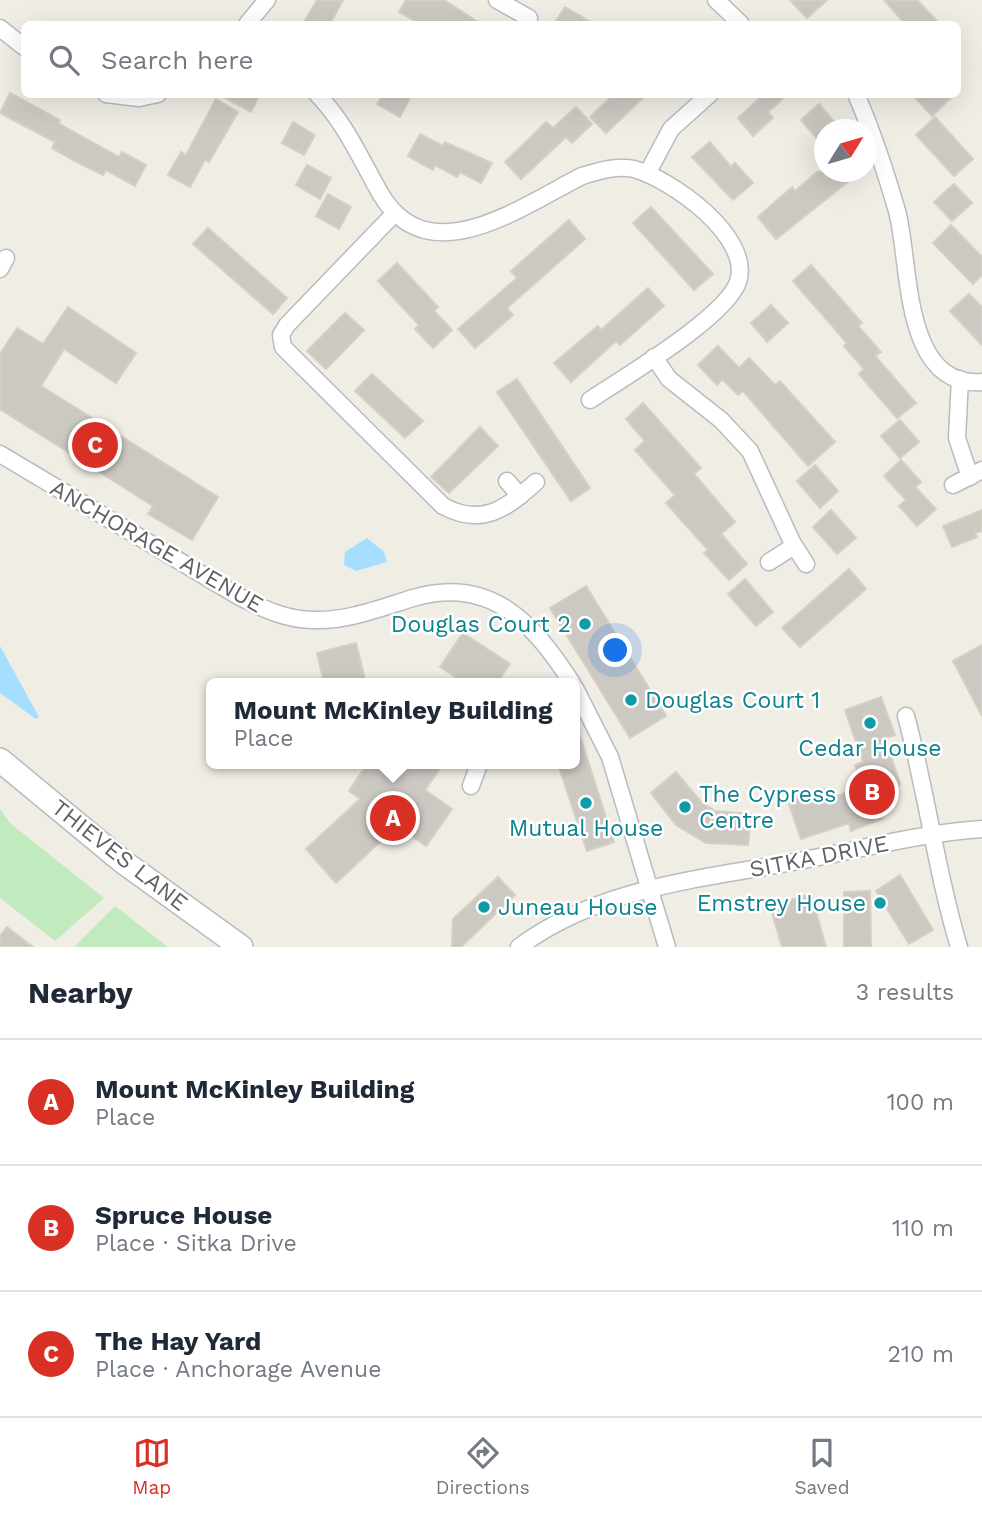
<!DOCTYPE html>
<meta charset="utf-8">
<style>
:root{--surface:#fff;--page:#f2f2f3;--text:#1f2937;--muted:#747a83;--line:#e0e1e3;--accent:#d93025}
body{margin:0;font-family:"Work Sans",sans-serif;background:var(--page);color:var(--text)}
.compass{position:absolute;left:814px;top:119px;width:63px;height:63px;border-radius:50%;background:var(--surface);box-shadow:0 7px 28px #0002;rotate:53deg}
.you{position:absolute;left:616px;top:651px;width:24px;height:24px;margin:-18px;border:5px solid #fff;border-radius:50%;background:#1a73e8;box-shadow:0 0 0 10px #1a73e833}
.badge{display:grid;place-items:center;width:46px;height:46px;border-radius:50%;background:var(--accent);color:#fff;font-size:23px;font-weight:700}
.pin{position:absolute;translate:-50% -50%;border:4px solid #fff;box-shadow:0 2px 7px #0006}
.popup{position:absolute;left:206px;top:678px;width:374px;height:91px;box-sizing:border-box;display:grid;place-content:center;border-radius:10px;background:var(--surface);filter:drop-shadow(0 2px 5px #0005);font-size:23px;white-space:nowrap;color:var(--muted)}
.popup b{font-size:26px;color:var(--text)}
.popup::after{content:'';position:absolute;left:50%;top:100%;margin-left:-14px;border:14px solid transparent;border-top-color:var(--surface)}
.list{margin:0;padding:0;list-style:none}
h2{display:flex;justify-content:space-between;align-items:center;height:91px;margin:0;padding:0 28px;font-size:30px}
h2 small{font-size:23px;font-weight:400;color:var(--muted)}
.list li{display:grid;grid-template-columns:46px 1fr auto;gap:21px;align-items:center;box-sizing:border-box;height:126px;padding:0 28px;border-top:2px solid var(--line)}
.list b{display:block;font-size:26px;white-space:nowrap}
.list p{margin:0;font-size:23px;white-space:nowrap;color:var(--muted)}
.list em{font-size:23px;font-style:normal;color:var(--muted)}
.icon{flex:none;width:38px;height:38px;fill:none;stroke:currentColor;stroke-width:2;stroke-linecap:round;stroke-linejoin:round}
.map{position:relative;flex:none;width:982px;height:947px;overflow:hidden}
.search{position:absolute;background:var(--surface);box-shadow:0 7px 28px #0002;left:21px;right:21px;top:21px;height:77px;display:flex;align-items:center;gap:18px;box-sizing:border-box;padding:0 24px;border-radius:10px;color:var(--muted);font-size:26px}
.sheet{height:469px;background:var(--surface)}
nav{display:flex;justify-content:space-around;align-items:center;box-sizing:border-box;height:98px;border-top:2px solid var(--line);background:var(--surface);font-size:19px;color:var(--muted)}
nav a{display:grid;justify-items:center;gap:4px}
nav .on{color:var(--accent)}
.map>svg:first-child{display:block}
.green{fill:#c2eabf}
.water{fill:#a6deff}
.building{fill:#ccc8c2;stroke:#d6cfc3;stroke-width:2}
.lines{fill:none;stroke-linecap:round;stroke-linejoin:round}
.street-casing{stroke:#b8bbc0;stroke-width:19}
.secondary-casing{stroke:#b6bbc0;stroke-width:26}
.street{stroke:#fff;stroke-width:16}
.secondary{stroke:#fff;stroke-width:23}
.culture-dot{fill:#0f9aa8;stroke:#fff;stroke-width:2.5}
.labels{text-anchor:middle;stroke-width:5;stroke-linejoin:round;paint-order:stroke}
.street-label{font-size:23px;fill:#5d6267;stroke:#fff}
.culture-label{font-size:23px;fill:#0d838f;stroke:#fff;text-anchor:start}
</style>
<div class="map">
<svg width="982" height="947" viewBox="0 0 982 947">
<rect width="100%" height="100%" fill="#f0ede5"/>
<g class="green">
<path d="M0 809 10 823 104 898 55 941 0 898Z"/>
<path d="M115 906 168 947H74Z"/>
</g>
<g class="water">
<path d="M367 538 384 552 387 562 356 571 344 565 345 552Z"/>
<path d="M0 646 39 717 36 719 0 693Z"/>
</g>
<g class="building">
<path d="M317 0H343L330 24H303Z"/>
<path d="M406 0H444L481 24H421L399 12Z"/>
<path d="M790 0H827L807 18Z"/>
<path d="M884 0H917L940 24H905Z"/>
<path d="M565 7 594 24H554Z"/>
<path d="M10 93 60 120 58 123 119 157 122 152 146 165 135 186 106 170 103 175 75 161 52 148 55 142 0 113Z"/>
<path d="M218 94H260L251 112Z"/>
<path d="M383 94H412L400 117 377 104Z"/>
<path d="M614 94H647L606 133 590 117Z"/>
<path d="M764 94H788L768 112 773 118 753 136 738 118Z"/>
<path d="M912 94H955L932 116Z"/>
<path d="M216 99 238 112 209 162 205 160 190 187 168 175 181 152 186 155Z"/>
<path d="M819 104 841 130H824V147L801 120Z"/>
<path d="M576 107 592 124 572 143 566 137 521 179 505 162 546 122 553 128Z"/>
<path d="M935 117 973 159 954 176 916 135Z"/>
<path d="M293 122 315 135 304 155 282 143Z"/>
<path d="M420 134 443 146 445 142 492 163 481 183 460 172 457 177 435 165 433 170 408 156Z"/>
<path d="M710 142 731 167 735 163 753 183 733 200 692 157Z"/>
<path d="M307 165 331 178 320 199 296 185Z"/>
<path d="M817 172H843L850 180 776 239 758 217 792 187 795 191Z"/>
<path d="M954 184 972 203 952 221 934 202Z"/>
<path d="M328 194 351 207 339 229 316 216Z"/>
<path d="M651 207 713 274 694 290 633 223Z"/>
<path d="M569 220 585 239 507 308 513 315 475 348 458 329 517 278 511 271Z"/>
<path d="M951 225 982 257V275L973 284 933 243Z"/>
<path d="M208 228 287 298 273 314 193 244Z"/>
<path d="M397 263 438 307 434 311 452 330 433 348 415 329 419 325 378 281Z"/>
<path d="M811 265 862 323 858 326 881 352 875 356 916 403 897 418 859 374 864 369 844 346 847 343 793 281Z"/>
<path d="M648 288 664 306 620 345 616 341 571 382 554 363 598 326 601 330Z"/>
<path d="M969 294 982 307V345L950 311Z"/>
<path d="M771 305 788 323 767 342 751 323Z"/>
<path d="M68 307 136 353 116 383 64 349 41 386 218 497 192 540 148 514 153 506 0 409V354L17 328 43 344Z"/>
<path d="M345 313 364 330 326 369 307 351Z"/>
<path d="M718 346 739 368 749 358 775 385 780 381 835 442 808 466 743 391 738 395 722 379 717 385 698 365Z"/>
<path d="M372 374 423 421 405 438 355 391Z"/>
<path d="M517 379 590 488 571 501 497 392Z"/>
<path d="M643 403 701 468 694 474 735 522 721 534 747 564 729 580 704 553 708 550 666 503 675 495 635 450 645 441 626 419Z"/>
<path d="M900 420 919 442 900 458 881 436Z"/>
<path d="M480 427 498 446 449 493 431 477Z"/>
<path d="M901 460 921 482 915 487 936 509 917 526 899 506 906 500 884 476Z"/>
<path d="M815 465 838 491 820 508 797 481Z"/>
<path d="M831 510 856 538 837 554 813 527Z"/>
<path d="M982 510V531L975 533 977 537 952 547 943 526Z"/>
<path d="M849 569 866 589 800 647 782 628Z"/>
<path d="M745 579 773 612 756 626 728 594Z"/>
<path d="M586 586 666 716 630 738 550 608Z"/>
<path d="M463 633 510 664 497 683H465L440 667Z"/>
<path d="M356 643 366 683H324L317 653Z"/>
<path d="M982 645V716L953 661Z"/>
<path d="M881 697 895 735 885 738 900 784 882 819 851 831 849 823 801 839 788 801 824 789 828 799 863 787 855 765 863 762 845 710Z"/>
<path d="M575 730H578L614 842 587 851 558 764H575Z"/>
<path d="M367 764H443L425 790 452 809 426 846 397 826 336 883 306 849 360 799 349 791Z"/>
<path d="M676 772 701 802 715 811 751 814 748 845 706 843 676 825 651 793Z"/>
<path d="M900 875 933 930 909 944 876 891Z"/>
<path d="M498 877 515 895 461 947H452L453 919Z"/>
<path d="M870 891 871 947H844V892Z"/>
<path d="M811 894 826 947H782L770 906Z"/>
<path d="M7 927 33 947H0V936Z"/>
</g>
<g class="lines">
<defs>
<g id="street">
<path d="M497 0 529 18"/>
<path d="M716 0 741 24"/>
<path d="M247 24 267 0"/>
<path d="M0 28 24 47"/>
<path d="M106 94 139 98 158 94"/>
<path d="M317 94C346 124 360 158 380 193 428 276 522 206 582 176 598 171 618 165 634 169 671 179 753 237 738 282 725 318 624 377 590 400"/>
<path d="M856 94C872 131 886 173 897 211 911 261 901 388 982 382"/>
<path d="M647 174 671 129 710 94"/>
<path d="M394 214 287 325 281 335 283 347 443 506C482 527 506 509 536 482"/>
<path d="M0 269 6 258"/>
<path d="M654 357 669 379 721 420 750 451 792 542 806 564"/>
<path d="M960 379 957 438 970 477"/>
<path d="M0 454 238 596C261 608 286 620 314 620 348 621 380 608 413 598 491 575 533 623 572 683"/>
<path d="M507 481 520 496"/>
<path d="M953 485 982 470"/>
<path d="M769 562 794 546"/>
<path d="M575 688 610 757 667 947"/>
<path d="M906 716C927 793 936 871 959 947"/>
<path d="M471 786 479 764"/>
<path d="M519 947C603 884 714 878 814 858 870 847 924 833 982 829"/>
</g>
<path id="secondary" d="M0 760 122 861 241 947"/>
</defs>
<use href="#street" class="street-casing"/>
<use href="#secondary" class="secondary-casing"/>
<use href="#street" class="street"/>
<use href="#secondary" class="secondary"/>
</g>
<g class="culture-dot">
<circle cx="585" cy="624" r="7"/>
<circle cx="631" cy="700" r="7"/>
<circle cx="870" cy="723" r="7"/>
<circle cx="586" cy="803" r="7"/>
<circle cx="685" cy="807" r="7"/>
<circle cx="880" cy="903" r="7"/>
<circle cx="484" cy="907" r="7"/>
</g>
<g class="labels">
<g class="street-label">
<text transform="translate(157 546) rotate(30)" y="8">ANCHORAGE AVENUE</text>
<text transform="translate(120 855) rotate(38)" y="8">THIEVES LANE</text>
<text transform="translate(819 856) rotate(-11)" y="8">SITKA DRIVE</text>
</g>
<g class="culture-label">
<text x="571" y="632" text-anchor="end">Douglas Court 2</text>
<text x="645" y="708">Douglas Court 1</text>
<text x="870" y="756" text-anchor="middle">Cedar House</text>
<text x="699" y="802">The Cypress<tspan x="699" dy="26">Centre</tspan></text>
<text x="586" y="836" text-anchor="middle">Mutual House</text>
<text x="866" y="911" text-anchor="end">Emstrey House</text>
<text x="498" y="915">Juneau House</text>
</g>
</g>
</svg>
<svg class="compass" viewBox="-18 -18 36 36"><path d="M0-13l5 13h-10z" fill="#e53935"/><path d="M0 13l5-13h-10z" fill="#747a83"/></svg>
<div class="you"></div>
<div class="pin badge" style="left:393px;top:818px">A</div>
<div class="popup"><b>Mount McKinley Building</b>Place</div>
<div class="pin badge" style="left:872px;top:792px">B</div>
<div class="pin badge" style="left:95px;top:445px">C</div>
<div class="search"><svg class="icon" aria-label="search" viewBox="0 0 24 24"><circle cx="10" cy="10" r="6"/><path d="M15 15l6 6"/></svg>Search here</div>
</div>
<section class="sheet">
<h2>Nearby<small>3 results</small></h2>
<ul class="list">
<li><span class="badge">A</span><div><b>Mount McKinley Building</b><p>Place</p></div><em>100 m</em></li>
<li><span class="badge">B</span><div><b>Spruce House</b><p>Place · Sitka Drive</p></div><em>110 m</em></li>
<li><span class="badge">C</span><div><b>The Hay Yard</b><p>Place · Anchorage Avenue</p></div><em>210 m</em></li>
</ul>
</section>
<nav>
<a class="on"><svg class="icon" aria-label="map" viewBox="0 0 24 24"><path d="M3 6l6-2 6 2 6-2v14l-6 2-6-2-6 2zM9 4v14M15 6v14"/></svg>Map</a>
<a><svg class="icon" aria-label="directions" viewBox="0 0 24 24"><path d="M12 3l9 9-9 9-9-9zM9 14v-3h6M13 9l2 2-2 2"/></svg>Directions</a>
<a><svg class="icon" aria-label="saved" viewBox="0 0 24 24"><path d="M7 4h10v16l-5-4-5 4z"/></svg>Saved</a>
</nav>
